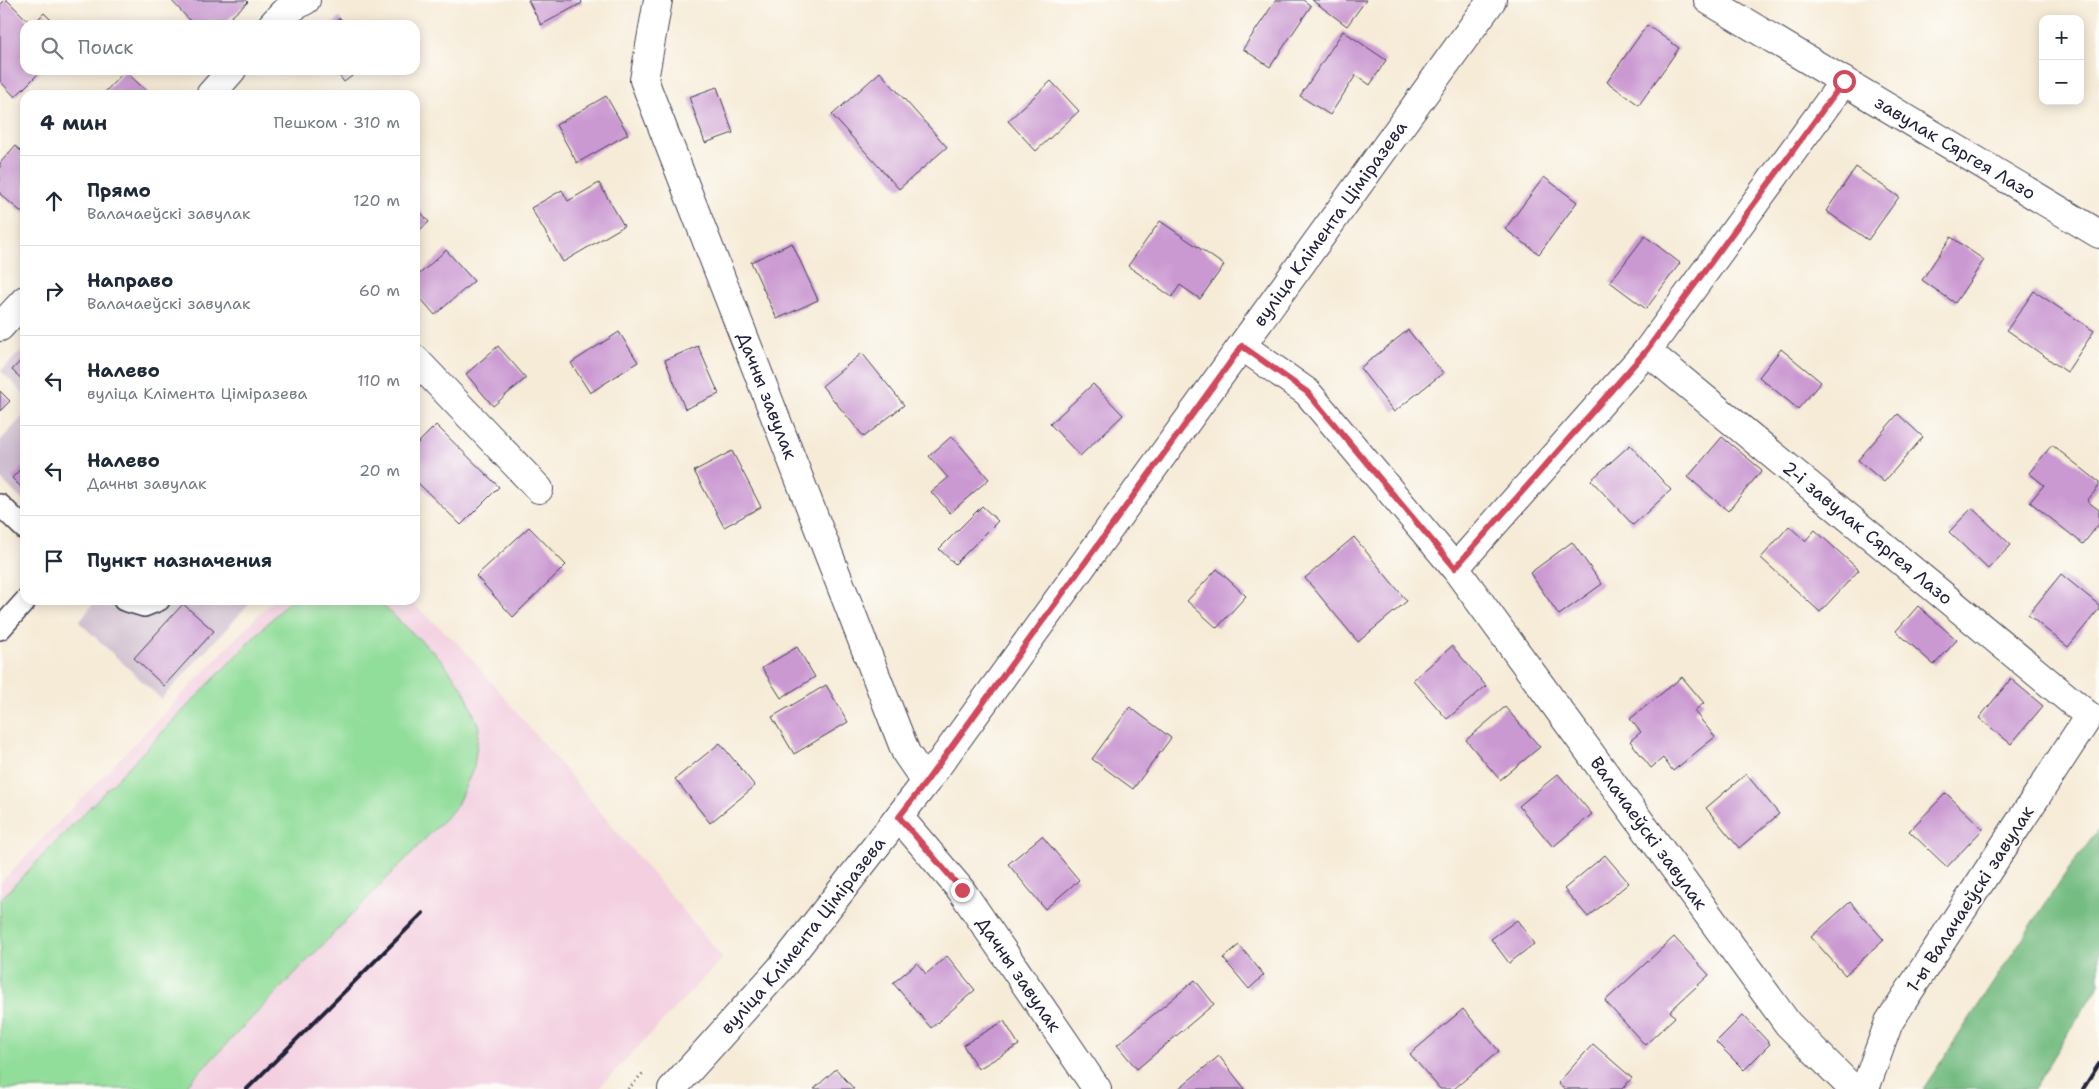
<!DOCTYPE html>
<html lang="ru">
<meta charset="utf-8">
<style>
:root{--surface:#fff;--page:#f2f2f3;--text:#1f2937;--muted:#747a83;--line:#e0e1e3}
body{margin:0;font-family:"Shantell Sans",sans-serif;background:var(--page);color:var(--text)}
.controls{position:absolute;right:15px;top:15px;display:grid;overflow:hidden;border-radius:10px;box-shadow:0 2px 12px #0003}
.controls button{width:45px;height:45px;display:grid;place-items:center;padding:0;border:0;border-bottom:1px solid var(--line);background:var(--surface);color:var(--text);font:25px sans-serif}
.stop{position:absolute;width:15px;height:15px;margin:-11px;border:4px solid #d1495b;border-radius:50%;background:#fff}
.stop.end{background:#d1495b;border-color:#fff;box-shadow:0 1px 5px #0008}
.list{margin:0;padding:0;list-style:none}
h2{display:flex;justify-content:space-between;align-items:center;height:65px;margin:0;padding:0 20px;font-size:21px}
h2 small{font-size:16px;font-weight:400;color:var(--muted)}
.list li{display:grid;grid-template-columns:32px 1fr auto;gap:15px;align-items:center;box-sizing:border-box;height:90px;padding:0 20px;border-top:1px solid var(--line)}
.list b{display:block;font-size:19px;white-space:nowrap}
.list p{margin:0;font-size:16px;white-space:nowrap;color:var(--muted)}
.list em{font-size:16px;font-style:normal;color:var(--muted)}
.icon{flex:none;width:28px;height:28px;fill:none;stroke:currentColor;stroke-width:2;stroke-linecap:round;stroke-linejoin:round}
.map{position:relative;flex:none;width:2099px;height:1089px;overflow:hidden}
.search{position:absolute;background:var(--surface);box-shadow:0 2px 12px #0003;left:20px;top:20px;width:400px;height:55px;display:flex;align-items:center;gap:12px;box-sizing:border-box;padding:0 18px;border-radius:15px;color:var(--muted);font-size:19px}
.panel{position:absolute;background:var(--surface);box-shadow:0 2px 12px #0003;left:20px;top:90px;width:400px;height:515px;border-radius:15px}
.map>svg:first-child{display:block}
.built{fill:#f3cfe0}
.industrial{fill:#cfbdcf}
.green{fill:#91dd9a;stroke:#5a806a}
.forest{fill:#74bc82;stroke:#4b6f5e}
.building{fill:#ca99d2}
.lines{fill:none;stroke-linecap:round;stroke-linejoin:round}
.lane-casing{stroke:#424052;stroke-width:24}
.street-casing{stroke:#424052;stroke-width:30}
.primary-casing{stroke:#424052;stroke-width:30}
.path{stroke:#424052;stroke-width:3;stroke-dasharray:1 4;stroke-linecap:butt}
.lane{stroke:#fff;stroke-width:21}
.street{stroke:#fff;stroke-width:28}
.primary{stroke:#fff;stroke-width:28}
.rail{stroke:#22223b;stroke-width:4}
.route{stroke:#d1495b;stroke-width:6}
.labels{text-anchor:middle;stroke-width:4;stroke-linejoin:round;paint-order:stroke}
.street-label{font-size:18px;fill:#22223b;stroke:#fdfcf7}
</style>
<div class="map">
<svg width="2099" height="1089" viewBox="0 0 2099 1089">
<rect width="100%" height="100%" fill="#fdfcf7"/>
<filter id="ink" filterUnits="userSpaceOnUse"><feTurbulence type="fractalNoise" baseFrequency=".02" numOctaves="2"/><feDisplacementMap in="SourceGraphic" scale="10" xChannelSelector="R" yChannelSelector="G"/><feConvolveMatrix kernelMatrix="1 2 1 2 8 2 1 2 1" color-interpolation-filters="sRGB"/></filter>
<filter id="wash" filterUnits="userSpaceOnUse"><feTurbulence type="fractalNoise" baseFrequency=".0096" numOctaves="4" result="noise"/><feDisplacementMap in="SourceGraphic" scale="20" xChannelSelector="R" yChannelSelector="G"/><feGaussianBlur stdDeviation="1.12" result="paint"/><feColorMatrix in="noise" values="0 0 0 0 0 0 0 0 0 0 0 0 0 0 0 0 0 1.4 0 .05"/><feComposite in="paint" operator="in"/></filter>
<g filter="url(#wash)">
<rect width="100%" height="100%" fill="#f6ebd7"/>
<path class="built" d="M273 600H409L462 647 723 958 598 1089H0V883Z"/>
<g class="industrial">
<path d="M25 347V395L1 371Z"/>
<path d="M25 414V503L0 478V441Z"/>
<path d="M96 600H253L161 699 79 622Z"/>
</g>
<path class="green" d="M290 600H373L380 603 440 658 464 690 479 727 474 767 456 807 183 1089H0V900Z"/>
<path class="forest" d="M2099 829V984L2034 1089H1923L2063 877Z"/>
<g id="blocks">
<g class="building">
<path d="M5 0H7L32 25 44 13 56 25H25V70H42L15 97 0 81V5Z"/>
<path d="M171 0H246L248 2 222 25H194Z"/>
<path d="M528 0H581L582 3 541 25Z"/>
<path d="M1276 0H1303L1311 6 1270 67 1243 49Z"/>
<path d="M1312 0H1366L1347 26Z"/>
<path d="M340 18 345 25H330Z"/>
<path d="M1647 25 1679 48 1639 105 1607 82Z"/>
<path d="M1343 31 1386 60 1370 85 1356 75 1330 115 1300 96Z"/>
<path d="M335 70H360L344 82Z"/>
<path d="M125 71 151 95H102Z"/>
<path d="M880 72 947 147 899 189 832 115Z"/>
<path d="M1051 81 1079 111 1036 151 1008 121Z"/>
<path d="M717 87 733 133 705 143 689 97Z"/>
<path d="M606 96 628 134 577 163 556 125Z"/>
<path d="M15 146 25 154V215L0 194V163Z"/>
<path d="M1856 167 1899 197 1868 240 1826 211Z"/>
<path d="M1544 177 1577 202 1539 254 1505 229Z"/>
<path d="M599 183 624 226 563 262 531 208 562 190 568 201Z"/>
<path d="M415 205 429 222 415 234Z"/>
<path d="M1160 221 1224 265 1200 299 1180 285 1172 297 1128 266Z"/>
<path d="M1645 236 1680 263 1646 309 1610 282Z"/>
<path d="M1951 237 1984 260 1955 303 1922 280Z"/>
<path d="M792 243 818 300 777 319 751 262Z"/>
<path d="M446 250 474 281 435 315 415 292V278Z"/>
<path d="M2034 291 2094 331 2067 372 2007 330Z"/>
<path d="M1408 330 1443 373 1394 412 1360 368Z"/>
<path d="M619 332 638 362 590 393 571 363Z"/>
<path d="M498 346 526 378 493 406 466 374Z"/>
<path d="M698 346 719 394 685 409 665 360Z"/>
<path d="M1781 349 1821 382 1798 409 1759 377Z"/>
<path d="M862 353 904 405 864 437 822 386Z"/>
<path d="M25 356V382L12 370Z"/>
<path d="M1093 384 1123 415 1080 456 1050 424Z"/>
<path d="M0 391 10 401 0 411Z"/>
<path d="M1898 414 1923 437 1884 482 1858 460Z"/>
<path d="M436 425 499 487 461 525 415 480V446Z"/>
<path d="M952 436 989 479 950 513 931 492 948 478 929 456Z"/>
<path d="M1722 437 1762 470 1728 511 1688 477Z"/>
<path d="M1630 445 1671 490 1633 525 1591 480Z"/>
<path d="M2052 445 2099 482V486L2087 501 2099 510V524L2083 544 2030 502 2044 485 2029 473Z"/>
<path d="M732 451 761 507 724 527 694 471Z"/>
<path d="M25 464V491L12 478Z"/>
<path d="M982 506 998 521 955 564 939 549Z"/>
<path d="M1972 508 2011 545 1988 569 1949 532Z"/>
<path d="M1789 526 1805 541 1815 530 1859 570 1820 612 1761 558Z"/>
<path d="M529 527 566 565 513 617 476 576Z"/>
<path d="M1354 537 1407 601 1358 642 1305 578Z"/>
<path d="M1572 542 1602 584 1559 615 1530 573Z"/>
<path d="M1217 569 1246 596 1217 628 1187 601Z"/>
<path d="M2061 574 2099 605V609L2068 647 2028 615Z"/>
<path d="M183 604 214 631 164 686 134 658Z"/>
<path d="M1918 606 1957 640 1934 665 1896 631Z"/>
<path d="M1452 646 1486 686 1447 719 1413 680Z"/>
<path d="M797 647 815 677 781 698 762 668Z"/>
<path d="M1682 677 1704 703 1694 711 1715 737 1673 771 1663 758 1651 768 1630 741 1641 732 1630 719Z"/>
<path d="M2011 679 2043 706 2011 744 1979 718Z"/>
<path d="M826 685 848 722 794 754 772 717Z"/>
<path d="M1130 707 1171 738 1133 789 1092 759Z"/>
<path d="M1505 707 1540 747 1500 780 1466 740Z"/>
<path d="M720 743 755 786 710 823 675 779Z"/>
<path d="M1558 774 1592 814 1553 847 1519 806Z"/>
<path d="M1746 774 1779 814 1739 848 1706 808Z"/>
<path d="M1946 793 1983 829 1947 867 1909 831Z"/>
<path d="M1042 836 1079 880 1045 909 1008 864Z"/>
<path d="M1605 855 1629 883 1588 917 1564 889Z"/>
<path d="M1850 902 1884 940 1845 975 1811 937Z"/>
<path d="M1517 920 1534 944 1509 963 1491 939Z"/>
<path d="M1674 937 1709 975 1670 1011 1675 1017 1645 1045 1605 1001Z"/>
<path d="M1239 945 1264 975 1249 989 1223 958Z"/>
<path d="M947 956 975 990 931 1028 893 983 917 963 926 974Z"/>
<path d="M1195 980 1214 1004 1137 1069 1117 1045Z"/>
<path d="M1463 1009 1499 1051 1454 1089H1440L1410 1054Z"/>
<path d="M1743 1015 1770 1044 1744 1070 1716 1042Z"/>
<path d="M1004 1021 1019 1045 978 1069 963 1045Z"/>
<path d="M1593 1044 1632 1078 1622 1089H1565L1558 1083Z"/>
<path d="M1219 1056 1245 1089H1178Z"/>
<path d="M836 1069 854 1089H814Z"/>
</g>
</g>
</g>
<g filter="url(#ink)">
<use href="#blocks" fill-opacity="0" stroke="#424052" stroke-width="1"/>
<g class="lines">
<defs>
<g id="lane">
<path d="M0 505 25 529"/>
<path d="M124 600 144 606 159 600"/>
<path d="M0 629 26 600"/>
</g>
<g id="street">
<path id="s1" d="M658 0 644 80 906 753 926 782"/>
<path id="s2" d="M1708 0 2099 234"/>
<path d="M272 25 283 13 306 0"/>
<path d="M210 95 232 70"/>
<path d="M0 327 25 300"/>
<path id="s3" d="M1242 346 1307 392 1455 568 1788 1024 1853 1089"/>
<path id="s4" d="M1647 351 2089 716 1889 1022 1865 1089"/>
<path d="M415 359 539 489"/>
<path d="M1455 568 1647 351 1844 81"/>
<path id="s5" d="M899 817 961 890 1097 1089"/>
</g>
<g id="primary">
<path id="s6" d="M672 1089 780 969 926 782 1492 0"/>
</g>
</defs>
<use href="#lane" class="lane-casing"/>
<use href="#street" class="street-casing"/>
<use href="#primary" class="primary-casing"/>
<g class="path">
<path d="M20 572 25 565"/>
<path d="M628 1089 643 1073"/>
</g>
<use href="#lane" class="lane"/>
<use href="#street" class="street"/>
<use href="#primary" class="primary"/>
<g class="rail">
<path d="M247 1089 423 913"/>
<path d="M2083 1089 2099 1064"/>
</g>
</g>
</g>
<g class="lines" filter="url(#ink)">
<path class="route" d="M962 890 899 817 926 782 1242 346 1307 392 1455 568 1646 351 1844 81"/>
</g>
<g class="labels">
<g class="street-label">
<text dy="6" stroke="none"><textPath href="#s2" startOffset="288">завулак Сяргея Лазо</textPath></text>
<text dy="6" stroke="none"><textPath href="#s6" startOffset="1088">вуліца Клімента Ціміразева</textPath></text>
<text dy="6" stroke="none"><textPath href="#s1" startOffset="420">Дачны завулак</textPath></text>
<text dy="6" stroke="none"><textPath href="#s4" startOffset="286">2-і завулак Сяргея Лазо</textPath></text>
<text dy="6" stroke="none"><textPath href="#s3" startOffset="638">Валачаеўскі завулак</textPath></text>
<text transform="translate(1970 899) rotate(-57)" y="6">1-ы Валачаеўскі завулак</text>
<text dy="6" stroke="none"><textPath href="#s6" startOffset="202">вуліца Клімента Ціміразева</textPath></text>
<text dy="6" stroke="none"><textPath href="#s5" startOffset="198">Дачны завулак</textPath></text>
</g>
</g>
</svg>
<div class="controls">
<button>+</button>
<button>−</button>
</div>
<div class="stop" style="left:1844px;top:81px"></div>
<div class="stop end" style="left:962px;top:890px"></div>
<div class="search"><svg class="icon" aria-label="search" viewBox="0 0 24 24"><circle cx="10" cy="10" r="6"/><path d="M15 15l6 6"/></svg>Поиск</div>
<section class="panel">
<h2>4 мин<small>Пешком · 310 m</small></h2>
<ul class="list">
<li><svg class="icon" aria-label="ahead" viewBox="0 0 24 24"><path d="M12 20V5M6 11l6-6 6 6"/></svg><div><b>Прямо</b><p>Валачаеўскі завулак</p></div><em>120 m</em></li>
<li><svg class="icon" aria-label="right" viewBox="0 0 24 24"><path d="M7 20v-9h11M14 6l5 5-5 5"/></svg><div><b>Направо</b><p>Валачаеўскі завулак</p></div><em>60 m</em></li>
<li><svg class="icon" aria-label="left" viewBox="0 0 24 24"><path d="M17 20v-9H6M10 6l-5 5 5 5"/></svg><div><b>Налево</b><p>вуліца Клімента Ціміразева</p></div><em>110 m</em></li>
<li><svg class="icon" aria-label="left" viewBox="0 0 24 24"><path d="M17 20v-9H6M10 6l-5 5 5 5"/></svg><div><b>Налево</b><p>Дачны завулак</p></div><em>20 m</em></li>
<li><svg class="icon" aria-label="arrive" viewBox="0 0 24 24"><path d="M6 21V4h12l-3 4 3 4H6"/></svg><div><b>Пункт назначения</b></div></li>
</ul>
</section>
</div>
